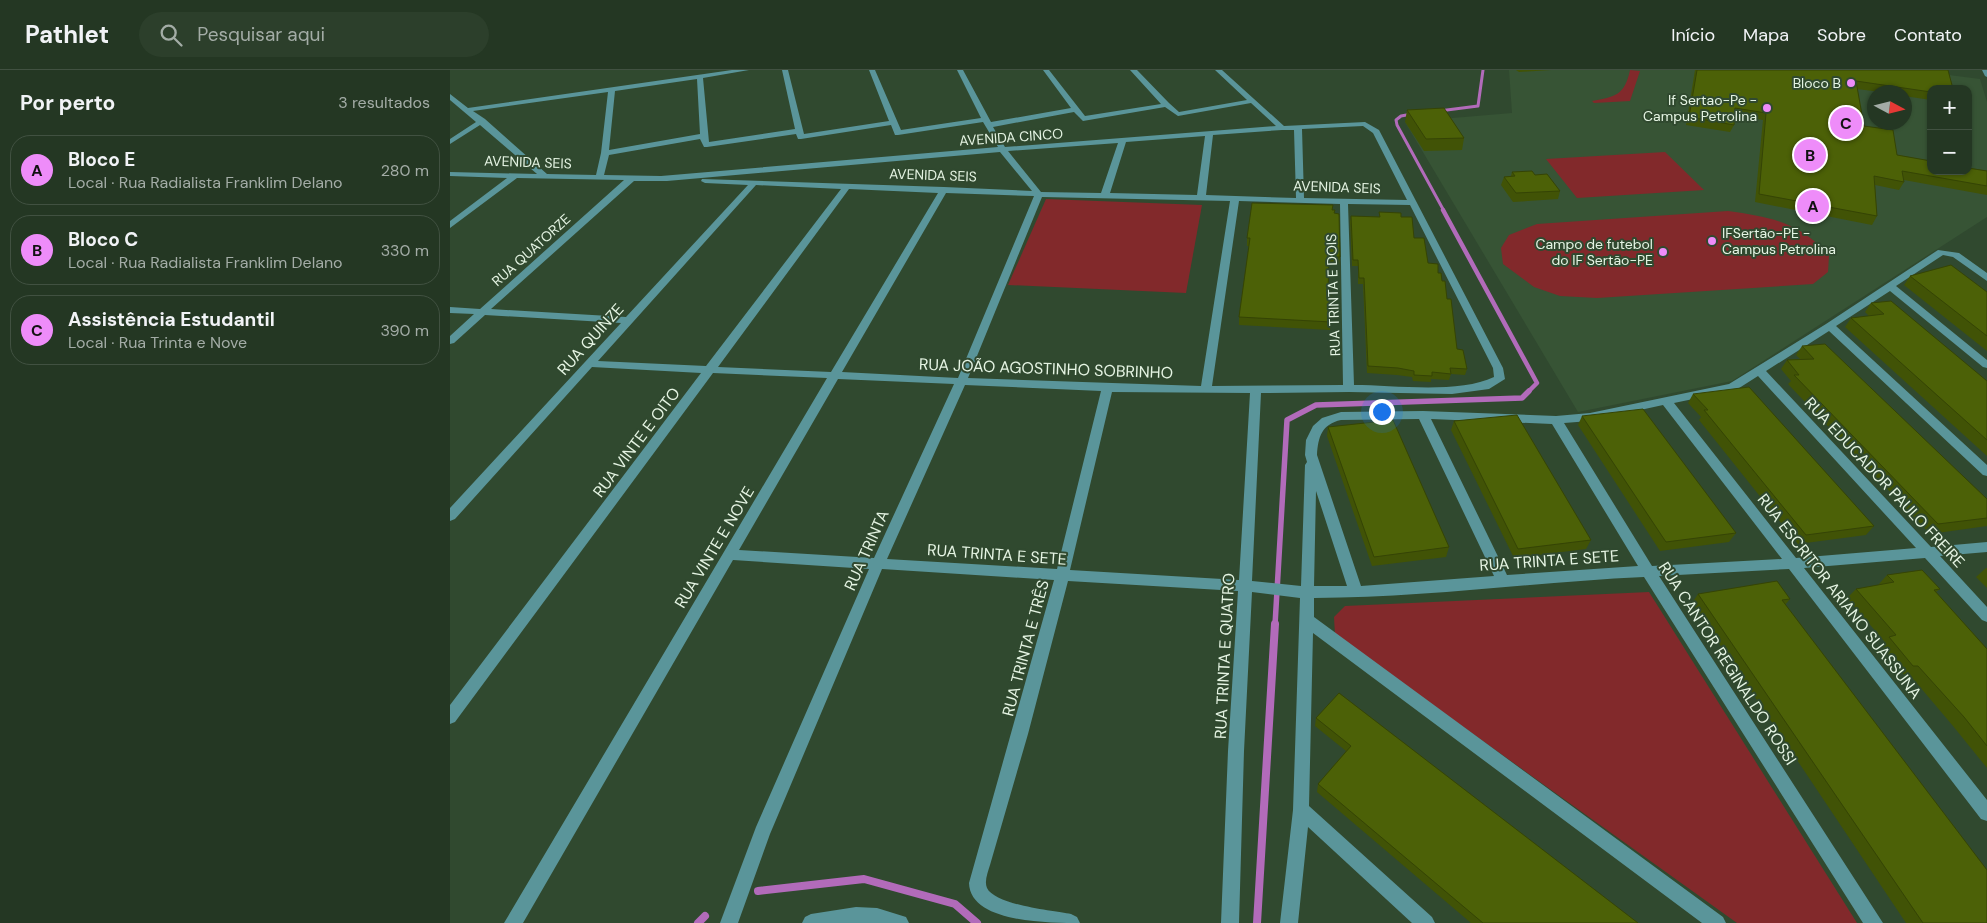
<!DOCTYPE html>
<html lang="pt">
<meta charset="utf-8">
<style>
:root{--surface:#243723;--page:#2c3f2b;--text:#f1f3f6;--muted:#a3aca6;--line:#415141;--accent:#ee8cf9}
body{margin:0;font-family:"DM Sans",sans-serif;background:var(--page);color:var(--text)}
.controls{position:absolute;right:15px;top:15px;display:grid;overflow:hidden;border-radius:10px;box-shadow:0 1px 4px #0004}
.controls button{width:45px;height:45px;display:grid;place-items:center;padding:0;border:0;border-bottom:1px solid var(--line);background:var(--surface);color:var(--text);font:25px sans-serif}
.compass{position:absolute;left:1417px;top:15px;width:45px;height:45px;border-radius:50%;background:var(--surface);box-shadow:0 1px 4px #0004;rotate:97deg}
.you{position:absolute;left:931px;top:341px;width:18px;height:18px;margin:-12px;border:4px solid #fff;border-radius:50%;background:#1a73e8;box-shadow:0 0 0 8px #1a73e833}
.badge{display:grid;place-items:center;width:32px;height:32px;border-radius:50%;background:var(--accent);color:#111;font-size:16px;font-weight:700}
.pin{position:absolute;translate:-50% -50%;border:2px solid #fff;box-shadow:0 1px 5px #0006}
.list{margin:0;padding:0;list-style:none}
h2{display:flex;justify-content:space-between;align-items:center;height:65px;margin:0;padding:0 20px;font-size:21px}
h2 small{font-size:16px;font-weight:400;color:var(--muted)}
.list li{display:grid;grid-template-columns:32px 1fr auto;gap:15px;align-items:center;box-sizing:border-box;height:70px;margin:0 10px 10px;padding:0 10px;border:1px solid var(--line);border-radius:20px}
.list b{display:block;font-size:19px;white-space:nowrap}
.list p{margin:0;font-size:16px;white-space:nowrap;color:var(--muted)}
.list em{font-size:16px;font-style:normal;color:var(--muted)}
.icon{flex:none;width:28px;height:28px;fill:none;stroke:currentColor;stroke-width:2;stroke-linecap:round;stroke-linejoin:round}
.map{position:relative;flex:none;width:1537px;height:853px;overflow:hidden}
header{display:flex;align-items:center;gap:30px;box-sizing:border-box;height:70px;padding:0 25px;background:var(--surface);border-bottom:1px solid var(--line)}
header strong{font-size:24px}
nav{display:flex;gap:28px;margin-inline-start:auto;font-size:18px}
.search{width:350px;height:45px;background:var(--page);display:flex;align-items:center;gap:12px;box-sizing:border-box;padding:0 18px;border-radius:28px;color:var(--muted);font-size:19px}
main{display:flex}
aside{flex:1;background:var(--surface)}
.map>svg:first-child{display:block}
.built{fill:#375435;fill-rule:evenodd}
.green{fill:#82292b}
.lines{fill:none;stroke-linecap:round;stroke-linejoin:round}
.stream-far3{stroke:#b26bba;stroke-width:3}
.stream-far2{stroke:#b26bba;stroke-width:4.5}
.stream-far1{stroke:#b26bba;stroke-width:5.5}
.stream{stroke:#b26bba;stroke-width:8}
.minor{fill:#5a959a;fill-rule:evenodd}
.wall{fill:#415306}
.building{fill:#4c6107;stroke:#354405}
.poi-dot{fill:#ee8cf9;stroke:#30492f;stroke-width:2}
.labels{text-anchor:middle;stroke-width:4;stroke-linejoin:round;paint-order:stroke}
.far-poi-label{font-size:14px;fill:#e5f4e3;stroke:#30492f;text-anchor:end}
.far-street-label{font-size:14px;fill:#e5f4e3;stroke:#30492f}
.street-label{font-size:16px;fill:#e5f4e3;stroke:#30492f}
</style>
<header>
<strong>Pathlet</strong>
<div class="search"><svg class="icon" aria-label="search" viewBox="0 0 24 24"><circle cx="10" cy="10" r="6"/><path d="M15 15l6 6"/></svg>Pesquisar aqui</div>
<nav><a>Início</a><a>Mapa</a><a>Sobre</a><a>Contato</a></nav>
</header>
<main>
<aside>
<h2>Por perto<small>3 resultados</small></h2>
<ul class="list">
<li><span class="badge">A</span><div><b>Bloco E</b><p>Local · Rua Radialista Franklim Delano</p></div><em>280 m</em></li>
<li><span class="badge">B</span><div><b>Bloco C</b><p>Local · Rua Radialista Franklim Delano</p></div><em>330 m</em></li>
<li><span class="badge">C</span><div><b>Assistência Estudantil</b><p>Local · Rua Trinta e Nove</p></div><em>390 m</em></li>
</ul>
</aside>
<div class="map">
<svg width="1537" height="853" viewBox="0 0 1537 853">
<rect width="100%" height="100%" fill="#30492f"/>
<path class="built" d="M1059 0H1460L1530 9 1537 32V147L1282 311 1128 342 955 52 1062 43ZM1481 19H1518V101H1481ZM1424 22H1454V52H1424Z"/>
<g class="green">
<path d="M1180 0 1190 1 1180 31 1144 33 1142 31C1165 27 1175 25 1180 0Z"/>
<path d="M1215 82 1254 120 1127 128 1096 89Z"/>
<path d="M596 129 752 135 736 223 558 215Z"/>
<path d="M1278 141C1320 147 1350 152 1379 186L1378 202 1363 214 1147 228 1110 226 1084 217 1053 194 1051 178 1059 165 1087 154Z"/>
<path d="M1199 522 1407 853H1287L885 565 884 547 895 536Z"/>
</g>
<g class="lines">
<g class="stream-far3">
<path d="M989 41 1028 36 1033 0"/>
<path d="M962 44 951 46 946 50 947 55 994 141"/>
</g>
<path class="stream-far2" d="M993 140 1087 313 1078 322"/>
<path class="stream-far1" d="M825 555 837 350 866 335 1072 328 1079 321"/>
<g class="stream">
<path d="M308 821 414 809 505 834 527 853"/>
<path d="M248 853 255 846"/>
<path d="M807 853 825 554"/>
</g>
<g class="minor">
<path d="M282 0H299L253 8 259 72 345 59 332 0H338L354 64 439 51 419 0H425L451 60 531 48 507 0H513L541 52 621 38 593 0H599L635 46 711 34 680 0H687L719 33 729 42 797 30 765 0H772L834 56 915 52 929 60 1053 298 1055 309 1039 319 1002 324 899 322 811 323 802 511 851 516 855 395 857 392 855 385 856 370 863 356 872 348 891 342 973 341 1106 346 1140 343 1279 314 1376 254 1488 180 1509 183 1537 203V211L1503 187 1493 185 1446 216 1537 290V298L1533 297 1440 221 1386 256 1537 395V406L1533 405 1379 261 1316 301 1481 477 1537 472V482L1490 486 1537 537V552L1532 550 1475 488 1354 498 1537 730V751L1531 749 1339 499 1209 506 1433 853H1413L1194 507C1084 512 974 528 864 528V547L1273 847 1276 853H1252L863 563 859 736 982 847 985 853H962L858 757 848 853H830L843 740 850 528 802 522 794 681 789 853H771L778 681 788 521 618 511 578 664 540 795C538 802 534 811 537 818 545 835 604 841 621 844L627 847 630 853C599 853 520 853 519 813L604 510 432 499 320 764 288 853H270L306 757 419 499 283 490 73 853H54L377 308 263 303 5 652 0 654V635L251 303 142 297 5 449 0 451V438L171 253 35 245 4 273 0 274V266L24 244 0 243V237L30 239 174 110 67 108 0 158V151L57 108 0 106V102L87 104 30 55 0 74V69L26 52 0 30V24L18 38ZM247 9 250 64 159 80 165 21ZM158 22 151 83 146 105 97 104 35 49 23 41ZM801 33 826 56 555 77 543 57 624 42 633 51 715 37 728 46ZM533 52 548 77 211 106 154 105 159 85 250 69 254 77H257L346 64 348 69H351L441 55 445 65H448ZM913 56 923 63 957 130 854 128 852 59ZM832 60H844L846 128 756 125 763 65ZM755 66 747 125 660 123 676 72ZM668 73 651 123 591 122 558 81ZM550 82 582 121 494 117 252 109 251 111 255 113 298 115 176 247 41 239 184 111H217ZM306 115 391 119 256 296 148 291ZM399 119 488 123 381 302 268 297ZM496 123 584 126 508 308 392 302ZM592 127 780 131 751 316 518 308ZM789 131 890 134 893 315 762 316ZM898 134 960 135 1043 298 1044 307C1009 324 944 315 904 315ZM1308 306 1466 478 1346 488 1224 333 1286 320ZM388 309 504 314 424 488 289 480ZM515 315 651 321 607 499 437 489ZM662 322 800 323 789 510 620 500ZM1213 335 1332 489 1202 496 1114 353 1140 351ZM969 349 1044 506 911 516 867 385C868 367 872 354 891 350ZM981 349 1102 354 1188 496 1057 505ZM866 421 897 516H864Z"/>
<path d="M1532 0H1537V7L1535 6Z"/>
<path d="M406 837 427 838 456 847 459 853H352L355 847 361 844Z"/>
</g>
</g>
<g class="wall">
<path d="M1066 0H1101L1069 2Z"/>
<path d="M1245 0H1498L1481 19V30L1454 26V22H1431L1407 19 1414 56 1447 85 1537 101V125L1454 110V112L1449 120 1425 115 1427 146 1422 155 1305 132 1313 50 1285 45 1284 55 1280 62 1236 55Z"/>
<path d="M957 40 1014 68 1012 80 974 81 955 52Z"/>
<path d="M1062 102 1085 105 1110 121 1108 129 1063 132 1051 115 1054 107 1061 106Z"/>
<path d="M882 140 884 143 890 187 889 195H879L878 221 881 252 880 260 789 255V247L799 176H797V168Z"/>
<path d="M929 142 951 147 978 193 988 203 992 211 997 229 1007 279 1017 299 1015 305 1001 304 999 310 981 309V312L963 311 962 307 947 305 917 303 913 214H908V196H902L900 152 901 146 929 147Z"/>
<path d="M1460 206 1537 222V281L1454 215Z"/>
<path d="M1421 233 1537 311V386L1395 257 1401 248 1419 246 1415 242Z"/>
<path d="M1352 276 1537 429V456L1480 464 1338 314 1341 311 1331 299 1337 290 1350 289 1346 285Z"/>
<path d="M1243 324 1424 456 1416 465 1348 474 1249 350 1251 347 1238 333Z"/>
<path d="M1132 346 1286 463 1279 472 1210 481 1128 355Z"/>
<path d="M1004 351 1141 470 1136 479 1064 488 1001 360Z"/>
<path d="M878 357 999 477 996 487 922 496 877 366Z"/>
<path d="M1536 498H1537V518L1526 507Z"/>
<path d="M1437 505 1490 519 1486 522 1537 579V698L1503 656 1459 604 1454 605 1430 575 1434 571 1397 528 1406 519 1430 515 1429 514Z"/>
<path d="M1248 524 1340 529 1335 535 1537 853H1456L1242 533Z"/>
<path d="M866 648 1188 853H1021L867 722 868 714 896 681 865 656Z"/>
</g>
<g class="building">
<path d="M1247 0H1498L1503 19H1481V22L1406 11 1414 56 1443 60 1447 85 1481 91V101H1518V98L1537 101V116L1452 101 1454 112 1424 106 1427 146 1309 124 1316 43 1285 38 1284 55 1239 47Z"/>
<path d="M994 38 1014 68 976 69 957 40Z"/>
<path d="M1082 101 1085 105 1097 104 1110 121 1066 123 1054 107 1065 106 1062 102Z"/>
<path d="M802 133 883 135 882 140H885L884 143 889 144 890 187H879L878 221H882L881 252 789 247 800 168H797Z"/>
<path d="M929 142 951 143V147H962L964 168H974L978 193 988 194V203H991L992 211H995L997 229H1001L1007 279 1013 280 1017 299 1000 298 1001 304 982 302V306L964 305V301L948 298 918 296 914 208H909L908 190H903L901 146 930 147Z"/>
<path d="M1501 195 1537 222V266L1460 206Z"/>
<path d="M1441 231 1537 311V370L1401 248 1434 244 1421 233Z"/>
<path d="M1375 274 1537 429V448L1488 454 1344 305H1349L1337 290 1364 289 1352 276Z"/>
<path d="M1299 317 1424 456 1356 465 1254 340H1258L1243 324Z"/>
<path d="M1193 339 1286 463 1216 472 1132 346Z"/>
<path d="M1067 345 1141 470 1068 479 1004 351Z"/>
<path d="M943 350 999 477 924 487 878 357Z"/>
<path d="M1472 500 1490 519 1484 520 1537 579V676L1514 647 1468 596H1463L1439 567 1446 565 1406 519 1444 512 1437 505Z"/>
<path d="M1327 511 1340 529 1332 530 1537 800V853H1473L1248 524Z"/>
<path d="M889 623 1188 853H1033L868 714 901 676 866 648Z"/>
</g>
<g class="poi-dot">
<circle cx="1401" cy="13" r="5"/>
<circle cx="1317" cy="38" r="5"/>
<circle cx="1262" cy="171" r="5"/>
<circle cx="1213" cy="182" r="5"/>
</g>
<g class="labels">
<g class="far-poi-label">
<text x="1391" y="18">Bloco B</text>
<text x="1307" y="35">If Sertao-Pe -<tspan x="1307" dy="16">Campus Petrolina</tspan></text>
<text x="1272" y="168" text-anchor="start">IFSertão-PE -<tspan x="1272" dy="16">Campus Petrolina</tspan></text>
<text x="1203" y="179">Campo de futebol<tspan x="1203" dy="16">do IF Sertão-PE</tspan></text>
</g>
<g class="far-street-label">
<text transform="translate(561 67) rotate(-4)" y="5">AVENIDA CINCO</text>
<text transform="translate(78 92) rotate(2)" y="5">AVENIDA SEIS</text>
<text transform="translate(483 105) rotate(2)" y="5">AVENIDA SEIS</text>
<text transform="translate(887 117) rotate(2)" y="5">AVENIDA SEIS</text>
<text transform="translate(81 180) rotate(-42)" y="5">RUA QUATORZE</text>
<text transform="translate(883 225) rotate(-92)" y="5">RUA TRINTA E DOIS</text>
</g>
<g class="street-label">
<text transform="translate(140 269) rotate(-48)" y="6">RUA QUINZE</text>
<text transform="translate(596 298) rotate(2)" y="6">RUA JOÃO AGOSTINHO SOBRINHO</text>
<text transform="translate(186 372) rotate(-53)" y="6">RUA VINTE E OITO</text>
<text transform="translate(1435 412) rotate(47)" y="6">RUA EDUCADOR PAULO FREIRE</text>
<text transform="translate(264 477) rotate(-59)" y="6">RUA VINTE E NOVE</text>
<text transform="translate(416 480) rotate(-66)" y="6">RUA TRINTA</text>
<text transform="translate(547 484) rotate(4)" y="6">RUA TRINTA E SETE</text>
<text transform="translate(1099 490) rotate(-4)" y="6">RUA TRINTA E SETE</text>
<text transform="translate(1390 526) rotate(52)" y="6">RUA ESCRITOR ARIANO SUASSUNA</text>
<text transform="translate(575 578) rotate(-75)" y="6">RUA TRINTA E TRÊS</text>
<text transform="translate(774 586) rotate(-87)" y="6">RUA TRINTA E QUATRO</text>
<text transform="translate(1278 593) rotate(57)" y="6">RUA CANTOR REGINALDO ROSSI</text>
</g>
</g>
</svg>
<div class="controls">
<button>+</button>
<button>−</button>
</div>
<svg class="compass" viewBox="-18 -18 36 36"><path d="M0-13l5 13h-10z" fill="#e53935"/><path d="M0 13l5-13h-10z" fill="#a3aca6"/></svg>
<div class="you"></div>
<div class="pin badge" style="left:1363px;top:136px">A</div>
<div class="pin badge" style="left:1360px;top:85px">B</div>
<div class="pin badge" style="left:1396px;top:53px">C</div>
</div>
</main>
